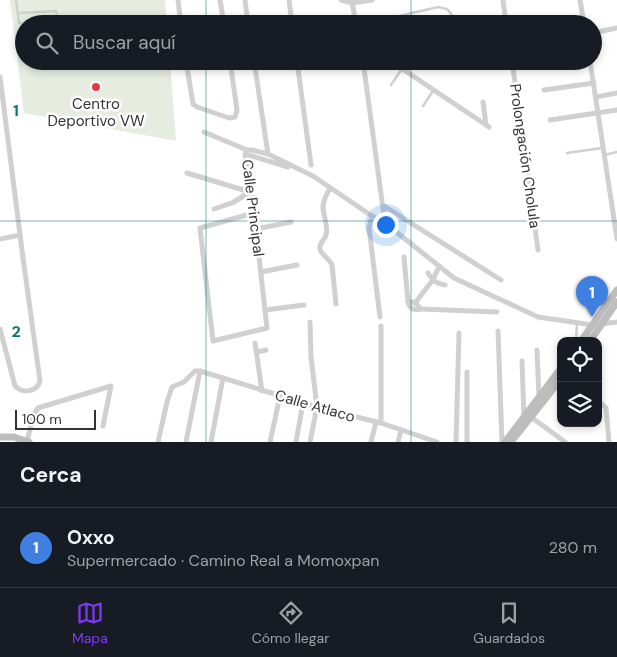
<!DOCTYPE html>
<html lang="es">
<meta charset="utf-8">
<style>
:root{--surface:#171b24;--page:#20242c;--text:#f1f3f6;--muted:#9ea1a6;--line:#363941;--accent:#7c3aed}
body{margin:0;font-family:"DM Sans",sans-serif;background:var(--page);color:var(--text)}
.controls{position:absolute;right:15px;bottom:15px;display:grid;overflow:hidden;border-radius:10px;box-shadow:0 2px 8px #0003}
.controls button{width:45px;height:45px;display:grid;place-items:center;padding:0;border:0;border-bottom:1px solid var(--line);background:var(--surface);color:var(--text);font:25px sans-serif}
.scale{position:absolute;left:15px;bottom:12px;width:81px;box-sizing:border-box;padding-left:5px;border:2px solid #333;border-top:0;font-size:14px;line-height:18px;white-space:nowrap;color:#333;-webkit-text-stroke:4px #fff;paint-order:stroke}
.you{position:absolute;left:385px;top:224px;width:18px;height:18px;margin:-12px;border:4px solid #fff;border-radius:50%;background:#1a73e8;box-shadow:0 0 0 8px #1a73e833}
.badge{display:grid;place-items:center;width:32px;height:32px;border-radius:50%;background:var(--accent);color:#fff;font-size:16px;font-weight:700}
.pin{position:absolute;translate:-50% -41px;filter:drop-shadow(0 1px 2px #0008)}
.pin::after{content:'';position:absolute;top:26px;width:18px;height:15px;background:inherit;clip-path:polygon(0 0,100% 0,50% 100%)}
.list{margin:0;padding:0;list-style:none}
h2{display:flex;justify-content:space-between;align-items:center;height:65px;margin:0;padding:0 20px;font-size:21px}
h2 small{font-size:16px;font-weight:400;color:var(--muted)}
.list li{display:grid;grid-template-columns:32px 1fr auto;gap:15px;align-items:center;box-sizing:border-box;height:80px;padding:0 20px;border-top:1px solid var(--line)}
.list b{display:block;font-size:19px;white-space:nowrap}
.list p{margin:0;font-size:16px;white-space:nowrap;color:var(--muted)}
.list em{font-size:16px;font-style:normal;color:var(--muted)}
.icon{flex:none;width:28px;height:28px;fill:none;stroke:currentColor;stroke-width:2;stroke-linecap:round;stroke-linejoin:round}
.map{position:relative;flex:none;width:617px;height:442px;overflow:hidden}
.search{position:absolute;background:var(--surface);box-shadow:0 2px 8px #0003;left:15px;right:15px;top:15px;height:55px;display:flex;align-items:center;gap:12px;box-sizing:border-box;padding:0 18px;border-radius:28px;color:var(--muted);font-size:19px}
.sheet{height:145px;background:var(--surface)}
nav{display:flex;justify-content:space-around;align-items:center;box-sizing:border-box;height:70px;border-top:1px solid var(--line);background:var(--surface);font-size:14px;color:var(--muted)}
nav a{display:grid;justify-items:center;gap:2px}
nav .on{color:var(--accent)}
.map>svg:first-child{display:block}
.green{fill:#e6ecdf}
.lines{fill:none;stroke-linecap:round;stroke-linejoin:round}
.lane{stroke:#d0d0d0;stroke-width:2.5}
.street{stroke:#d0d0d0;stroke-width:5}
.secondary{stroke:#bdbdbd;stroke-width:7}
.grid{fill:none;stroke:#0f766e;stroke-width:1;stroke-opacity:0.55}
.poi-dot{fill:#e63946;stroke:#fff;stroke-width:2}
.labels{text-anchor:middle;stroke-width:5;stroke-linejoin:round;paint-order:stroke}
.poi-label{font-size:15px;fill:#333;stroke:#fff}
.street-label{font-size:15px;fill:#333;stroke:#fff}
.grid-label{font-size:16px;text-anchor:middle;font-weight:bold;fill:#0f766e;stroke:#fff;stroke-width:5;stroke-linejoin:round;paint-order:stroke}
</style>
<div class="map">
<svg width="617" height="442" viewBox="0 0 617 442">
<rect width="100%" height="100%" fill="#fff"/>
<path class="green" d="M10 0H165L167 24H24V61H170L176 141 24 113Z"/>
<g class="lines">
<g class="lane">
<path d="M16 0 19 23 24 24"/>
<path d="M18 13 56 11 58 24"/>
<path d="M557 17 558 24"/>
<path d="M373 24V22L438 7 447 9 457 21 458 24"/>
<path d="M391 85 401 70"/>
<path d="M423 106 433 91"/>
<path d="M567 153 602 148"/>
<path d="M604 155 617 152"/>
<path d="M576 341 577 323"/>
</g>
<g class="street">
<path d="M178 0 181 24"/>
<path d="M220 0 224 24"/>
<path d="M245 0 248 24"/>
<path d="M289 0 292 24"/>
<path d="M341 0 352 3 372 0"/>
<path d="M503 0 506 24"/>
<path d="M580 0 584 24"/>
<path d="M352 2 356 24"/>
<path d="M593 33 617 28"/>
<path d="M186 61 193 104 197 107 229 118 235 117 237 110 230 61"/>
<path d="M254 61 268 154"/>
<path d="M297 61 311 165"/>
<path d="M363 61 385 223"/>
<path d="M389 61 392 62 489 127"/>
<path d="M512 61 538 250"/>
<path d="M590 61 617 239"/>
<path d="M0 77 23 258 40 381C37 392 23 394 15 386L0 329"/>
<path d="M544 90 594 83"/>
<path d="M596 97 617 93"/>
<path d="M483 102 486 125"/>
<path d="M550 120 617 110"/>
<path d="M204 132 247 150H252L268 154 313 176 372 216 385 223 454 278 538 317 593 325 617 322"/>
<path d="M247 150 245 154 254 213 267 328 213 341 200 228 254 213"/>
<path d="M250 166 249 155 288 167"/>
<path d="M187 173 250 192 243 189"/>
<path d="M330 188C327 194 323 200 323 207 323 215 329 228 326 235 325 240 319 242 320 249 321 255 329 258 332 265L336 304"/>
<path d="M384 206 501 280"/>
<path d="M214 209 232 203 250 192"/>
<path d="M372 216 369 228 380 317"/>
<path d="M256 229 291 222"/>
<path d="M0 239 20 235"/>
<path d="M404 257 408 302"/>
<path d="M261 272 297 265"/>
<path d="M428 273C433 281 436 283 445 285"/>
<path d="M408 302C414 301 417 304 421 309 414 310 410 310 408 302Z"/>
<path d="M415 303 432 281 439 267"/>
<path d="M421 309 497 312"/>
<path d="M265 310 304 305"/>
<path d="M381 326V423"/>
<path d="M498 331 502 442"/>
<path d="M255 343 262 391"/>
<path d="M537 350 539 397"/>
<path d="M256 352 266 350"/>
<path d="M522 361 524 417"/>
<path d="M467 372V442"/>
<path d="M598 400 606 408 609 442"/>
<path d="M531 417 565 442"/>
<path d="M27 441 34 414 38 408 111 386 103 426"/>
<path d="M158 442 167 402 172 387 184 382 195 371H200L317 407 381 423 437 442"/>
<path d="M186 442 200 371"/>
<path d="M211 442 223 378"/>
<path d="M270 442 280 396"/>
<path d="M296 442 303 403"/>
<path d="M310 442 317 407 311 357 310 322"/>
<path d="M371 442 376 422"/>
<path d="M398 442 401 430"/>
<path d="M456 442 459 333"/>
</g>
<g class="secondary">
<path d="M581 341 617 290"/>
<path d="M590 341 617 302"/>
<path d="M0 437H14L29 442"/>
<path d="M505 442 561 368"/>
<path d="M511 442 561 379"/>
</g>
</g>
<path class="grid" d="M206 0V24M411 0V24M206 61V442M411 61V442M0 221H617"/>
<circle class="poi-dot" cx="96" cy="87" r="5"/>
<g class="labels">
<g class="poi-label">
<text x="96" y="109">Centro<tspan x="96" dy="17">Deportivo VW</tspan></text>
</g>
<g class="street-label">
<text transform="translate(525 156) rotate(82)" y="5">Prolongación Cholula</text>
<text transform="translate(253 208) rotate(83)" y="5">Calle Principal</text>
<text transform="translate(315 406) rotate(16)" y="5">Calle Atlaco</text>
</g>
</g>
<g class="grid-label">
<text x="16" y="116">1</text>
<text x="16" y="337">2</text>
</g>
</svg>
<div class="controls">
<button><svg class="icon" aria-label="locate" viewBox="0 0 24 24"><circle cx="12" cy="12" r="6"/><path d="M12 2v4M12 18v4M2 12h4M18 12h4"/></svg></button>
<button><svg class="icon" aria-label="layers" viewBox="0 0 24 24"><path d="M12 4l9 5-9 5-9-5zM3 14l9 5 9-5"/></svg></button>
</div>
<div class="scale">100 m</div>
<div class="you"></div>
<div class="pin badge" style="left:592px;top:317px;background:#3f7fe0">1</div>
<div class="search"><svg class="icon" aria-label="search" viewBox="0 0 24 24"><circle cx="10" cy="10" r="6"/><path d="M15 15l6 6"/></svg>Buscar aquí</div>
</div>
<section class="sheet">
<h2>Cerca<small></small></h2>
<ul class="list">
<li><span class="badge" style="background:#3f7fe0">1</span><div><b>Oxxo</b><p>Supermercado · Camino Real a Momoxpan</p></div><em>280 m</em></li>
</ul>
</section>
<nav>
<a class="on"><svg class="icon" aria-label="map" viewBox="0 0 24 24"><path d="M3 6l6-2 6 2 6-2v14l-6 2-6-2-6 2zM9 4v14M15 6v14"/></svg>Mapa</a>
<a><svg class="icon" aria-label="directions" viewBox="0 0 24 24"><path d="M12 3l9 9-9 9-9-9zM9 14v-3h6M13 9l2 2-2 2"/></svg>Cómo llegar</a>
<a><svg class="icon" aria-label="saved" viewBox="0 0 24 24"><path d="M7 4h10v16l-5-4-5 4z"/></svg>Guardados</a>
</nav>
